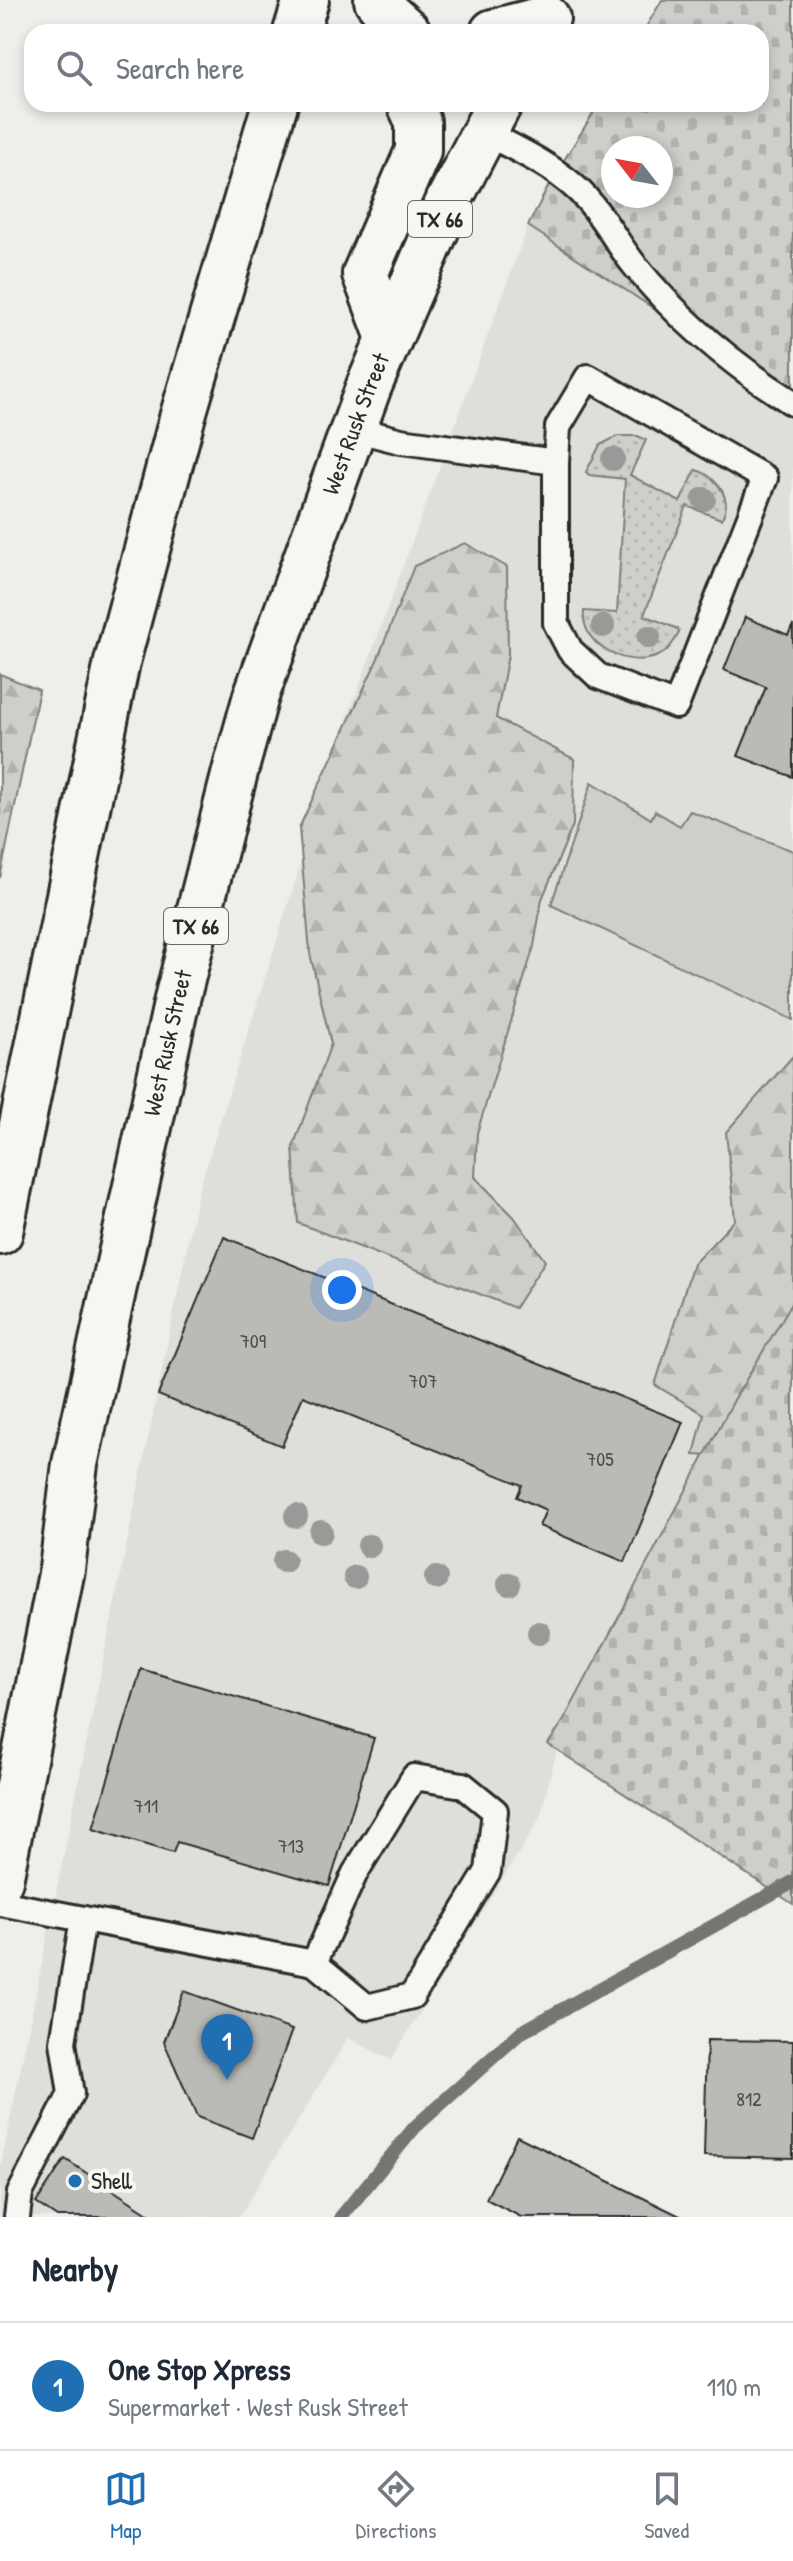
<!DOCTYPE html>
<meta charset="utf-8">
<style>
:root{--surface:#fff;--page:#f6f6f7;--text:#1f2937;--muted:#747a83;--line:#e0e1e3;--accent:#1f6fb2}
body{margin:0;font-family:"Patrick Hand",sans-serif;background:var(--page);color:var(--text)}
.compass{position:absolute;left:601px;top:136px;width:72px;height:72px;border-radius:50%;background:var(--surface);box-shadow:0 4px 12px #0003;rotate:301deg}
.you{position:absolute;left:342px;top:1290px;width:28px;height:28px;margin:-20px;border:6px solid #fff;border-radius:50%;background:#1a73e8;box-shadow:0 0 0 12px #1a73e833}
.badge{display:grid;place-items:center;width:52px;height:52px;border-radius:50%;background:var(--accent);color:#fff;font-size:26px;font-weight:700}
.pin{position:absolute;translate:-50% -66px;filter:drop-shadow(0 2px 4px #0008)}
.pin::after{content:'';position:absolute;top:42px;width:28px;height:24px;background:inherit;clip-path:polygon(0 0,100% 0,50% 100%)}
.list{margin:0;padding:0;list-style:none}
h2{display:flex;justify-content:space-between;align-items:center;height:104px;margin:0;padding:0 32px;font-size:34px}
h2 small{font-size:26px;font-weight:400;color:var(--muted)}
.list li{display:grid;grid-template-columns:52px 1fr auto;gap:24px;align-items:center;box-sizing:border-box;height:128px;padding:0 32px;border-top:2px solid var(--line)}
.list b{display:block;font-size:30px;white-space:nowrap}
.list p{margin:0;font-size:26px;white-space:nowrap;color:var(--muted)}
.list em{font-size:26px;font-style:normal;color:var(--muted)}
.icon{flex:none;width:44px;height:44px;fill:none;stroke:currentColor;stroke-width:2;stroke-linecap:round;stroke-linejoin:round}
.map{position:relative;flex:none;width:793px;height:2217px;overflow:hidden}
.search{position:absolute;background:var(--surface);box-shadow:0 4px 12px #0003;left:24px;right:24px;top:24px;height:88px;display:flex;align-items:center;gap:20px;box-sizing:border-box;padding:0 28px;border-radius:24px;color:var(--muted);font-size:30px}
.sheet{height:232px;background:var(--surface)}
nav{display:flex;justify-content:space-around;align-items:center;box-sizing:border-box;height:112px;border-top:2px solid var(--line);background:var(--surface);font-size:22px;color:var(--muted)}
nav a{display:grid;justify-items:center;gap:4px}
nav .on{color:var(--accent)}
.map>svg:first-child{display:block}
.built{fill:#dededb}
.grass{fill:url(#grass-dots);stroke:#7c7c7a;stroke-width:2}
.forest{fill:url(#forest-firs);stroke:#7c7c7a;stroke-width:2}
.cemetery{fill:url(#cemetery-stones);stroke:#7c7c7a;stroke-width:2;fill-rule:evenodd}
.park{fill:#cececa;stroke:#7c7c7a;stroke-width:2}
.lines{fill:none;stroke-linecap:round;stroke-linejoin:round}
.stream{stroke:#757573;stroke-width:14}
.building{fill:#babab7;stroke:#2b2b2b;stroke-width:2}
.service-casing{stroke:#2b2b2b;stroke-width:30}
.primary-casing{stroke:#2b2b2b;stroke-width:50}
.service{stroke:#f6f6f2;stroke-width:24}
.primary{stroke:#f6f6f2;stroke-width:44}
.tree{fill:#999997}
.poi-dot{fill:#1f6fb2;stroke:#f6f6f2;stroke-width:3}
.labels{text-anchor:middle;stroke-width:8;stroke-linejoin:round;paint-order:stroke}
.number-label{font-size:20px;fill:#4f4f4e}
.shield{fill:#f6f6f2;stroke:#686867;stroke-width:2}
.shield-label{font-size:22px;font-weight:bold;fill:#2b2b2b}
.street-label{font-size:24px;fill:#2b2b2b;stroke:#f6f6f2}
.poi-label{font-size:24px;fill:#2b2b2b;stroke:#f6f6f2;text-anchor:start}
</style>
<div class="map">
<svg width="793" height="2217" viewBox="0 0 793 2217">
<defs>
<pattern id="grass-dots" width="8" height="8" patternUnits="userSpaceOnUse" patternTransform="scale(2)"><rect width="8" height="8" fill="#cececa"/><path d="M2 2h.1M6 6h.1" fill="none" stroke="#b1b1ae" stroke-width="1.8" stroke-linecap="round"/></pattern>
<pattern id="forest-firs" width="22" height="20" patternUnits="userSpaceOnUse" patternTransform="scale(2)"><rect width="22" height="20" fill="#cececa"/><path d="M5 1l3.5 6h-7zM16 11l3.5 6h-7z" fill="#b1b1ae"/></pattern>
<pattern id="cemetery-stones" width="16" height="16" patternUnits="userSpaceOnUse" patternTransform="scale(2)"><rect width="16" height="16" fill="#cececa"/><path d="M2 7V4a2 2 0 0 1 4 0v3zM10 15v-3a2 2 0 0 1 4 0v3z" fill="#b1b1ae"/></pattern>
</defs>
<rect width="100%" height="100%" fill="#eeeeea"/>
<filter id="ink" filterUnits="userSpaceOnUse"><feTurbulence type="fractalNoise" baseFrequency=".0125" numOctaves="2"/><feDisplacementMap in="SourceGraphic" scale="16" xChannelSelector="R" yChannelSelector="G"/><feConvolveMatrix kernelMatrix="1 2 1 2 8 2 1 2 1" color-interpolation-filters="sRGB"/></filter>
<g filter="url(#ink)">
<path class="built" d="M528 226 793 400V1301L734 1400 564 1720 540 1818 391 2060 348 2038 239 2217H0V2170L198 1192 340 738Z"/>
<path class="grass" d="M618 436H638L646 440 630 475 680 502 696 470C716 475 735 501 721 519L687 506 644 615 678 629 679 633C673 643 668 652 658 656 627 669 580 646 584 611L617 613 625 479 589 475 586 472 600 445Z"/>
<g class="forest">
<path d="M465 543 507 567 508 655 496 718 574 759 573 825 542 899 534 946 477 1133 475 1177 514 1217 545 1261 515 1308 298 1223 293 1147 331 1044 310 953 299 828 378 658 414 566Z"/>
<path d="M0 674 39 690 0 878Z"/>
<path d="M793 1056V1380L746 1458 694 1455 704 1414 655 1385 693 1264 735 1220 726 1132Z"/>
</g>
<g class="cemetery">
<path d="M662 0H793V400L528 226 551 181 599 104H761V32H643ZM613 148H661V196H613Z"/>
<path d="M793 1301V1904L548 1744 564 1720 734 1400Z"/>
</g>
<path class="park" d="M592 782 651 819 655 811 680 826 690 811 793 851V1020L551 905Z"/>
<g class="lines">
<path class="stream" d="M341 2217 415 2127 520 2033 793 1882"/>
</g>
<g class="building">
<path d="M745 617 788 635 793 625V777L738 756 766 687 724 670Z"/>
<path d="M224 1237 683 1422 625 1562 539 1526 546 1510 517 1497 522 1485 303 1396 282 1446 158 1395Z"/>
<path d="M141 1669 374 1738 329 1886 177 1842 173 1853 93 1829Z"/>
<path d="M184 1991 292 2030 252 2138 197 2117 164 2042Z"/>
<path d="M707 2040 793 2041V2158L704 2156Z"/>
<path d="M517 2136 682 2217H521L486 2199Z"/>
<path d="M65 2159 154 2217H57L36 2203Z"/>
</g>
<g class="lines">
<defs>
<g id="service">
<path d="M484 132C516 149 550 164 577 189 601 211 616 243 636 267 680 321 734 366 793 403"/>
<path d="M354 429 401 441 556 462 558 427 588 377 765 478 676 706 598 676 570 650 556 623V462"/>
<path d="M0 1903 314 1963 367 2007 412 1996 488 1871 495 1811 463 1785 414 1777 355 1873 314 1963"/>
<path d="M17 2217 20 2193 71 2094 63 2042 83 1919"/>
</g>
<g id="primary">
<path d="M377 0 390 16 408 32"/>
<path d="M296 32 306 0"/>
<path d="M493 32 547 18"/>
<path d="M389 338 365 274 418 151V122L410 104"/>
<path d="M0 1232 117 662 183 415 275 104"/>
<path id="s1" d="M0 1880 62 1569 75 1464 178 995 236 768 256 696 369 386 449 200 499 104"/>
</g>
</defs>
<use href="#service" class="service-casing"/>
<use href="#primary" class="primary-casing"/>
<use href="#service" class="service"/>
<use href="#primary" class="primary"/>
</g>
<g class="tree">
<circle cx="613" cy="459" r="12"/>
<circle cx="704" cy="499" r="12"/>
<circle cx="603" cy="626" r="12"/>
<circle cx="649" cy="637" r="12"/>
<circle cx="296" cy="1516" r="12"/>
<circle cx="321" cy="1532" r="12"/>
<circle cx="369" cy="1546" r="12"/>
<circle cx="284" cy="1561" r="12"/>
<circle cx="355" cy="1577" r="12"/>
<circle cx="436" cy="1578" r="12"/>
<circle cx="509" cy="1584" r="12"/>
<circle cx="539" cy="1633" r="12"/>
</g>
</g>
<circle class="poi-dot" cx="75" cy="2181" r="8"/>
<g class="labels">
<g class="number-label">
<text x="253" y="1348">709</text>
<text x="423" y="1388">707</text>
<text x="600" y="1466">705</text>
<text x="146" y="1813">711</text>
<text x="291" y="1853">713</text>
<text x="749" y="2106">812</text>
</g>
<g class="shield">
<rect x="408" y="201" width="64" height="36" rx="6"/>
<rect x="164" y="908" width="64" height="36" rx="6"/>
</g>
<g class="shield-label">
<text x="440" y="227">TX 66</text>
<text x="196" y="934">TX 66</text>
</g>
<g class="street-label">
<text dy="8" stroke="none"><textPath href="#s1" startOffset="1502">West Rusk Street</textPath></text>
<text dy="8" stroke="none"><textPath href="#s1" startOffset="854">West Rusk Street</textPath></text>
</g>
<g class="poi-label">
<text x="91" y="2189">Shell</text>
</g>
</g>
</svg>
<svg class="compass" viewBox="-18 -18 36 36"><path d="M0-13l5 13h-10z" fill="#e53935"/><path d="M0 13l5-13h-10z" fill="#747a83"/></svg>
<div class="you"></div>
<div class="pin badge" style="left:227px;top:2080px">1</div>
<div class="search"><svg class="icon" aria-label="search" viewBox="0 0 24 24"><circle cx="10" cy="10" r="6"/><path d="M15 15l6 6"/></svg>Search here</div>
</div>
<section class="sheet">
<h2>Nearby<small></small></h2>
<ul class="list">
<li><span class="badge">1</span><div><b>One Stop Xpress</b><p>Supermarket · West Rusk Street</p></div><em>110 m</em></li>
</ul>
</section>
<nav>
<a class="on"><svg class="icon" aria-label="map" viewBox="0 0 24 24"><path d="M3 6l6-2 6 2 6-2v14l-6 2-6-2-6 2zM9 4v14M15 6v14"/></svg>Map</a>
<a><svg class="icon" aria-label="directions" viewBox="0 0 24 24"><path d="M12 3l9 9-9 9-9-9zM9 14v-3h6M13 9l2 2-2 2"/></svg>Directions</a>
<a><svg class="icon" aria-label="saved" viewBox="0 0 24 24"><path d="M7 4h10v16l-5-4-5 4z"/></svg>Saved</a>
</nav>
